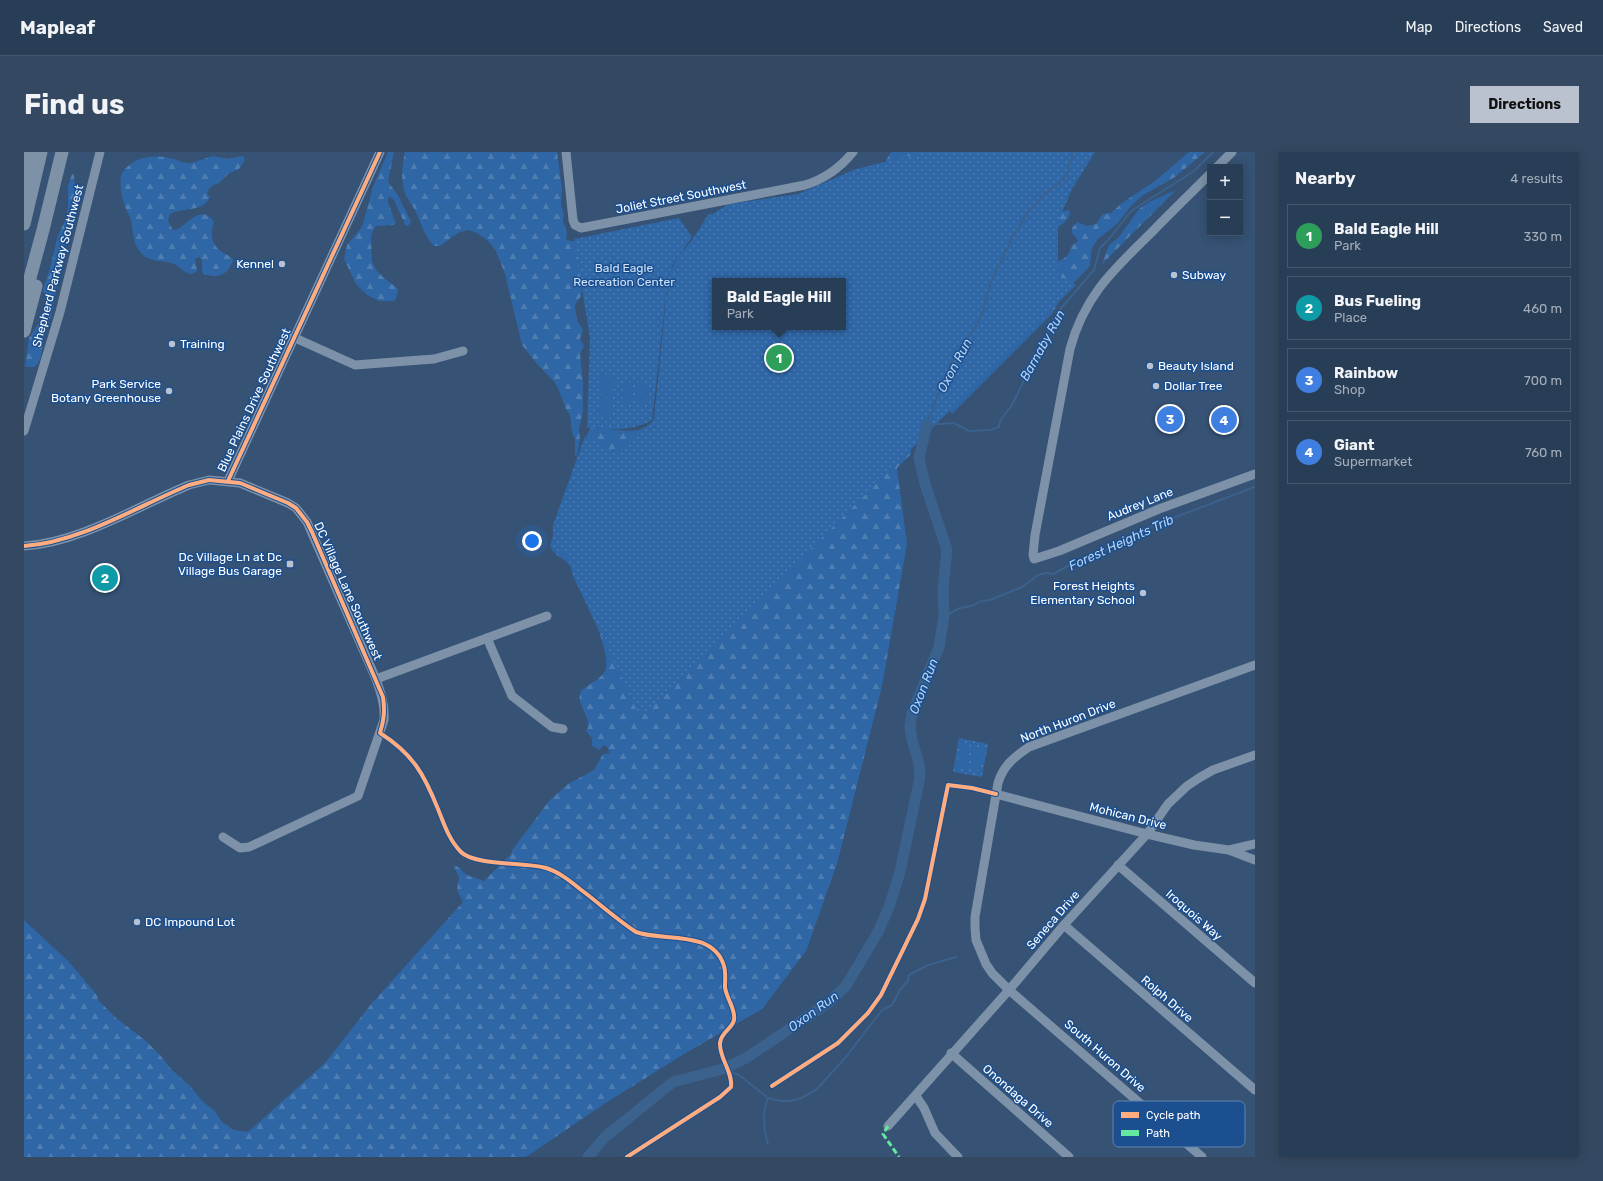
<!DOCTYPE html>
<meta charset="utf-8">
<style>
:root{--surface:#283e57;--page:#344961;--text:#f1f3f6;--muted:#a5aeba;--line:#44576d;--accent:#b9c2ce}
body{margin:0;font-family:Rubik,sans-serif;background:var(--page);color:var(--text)}
.controls{position:absolute;right:12px;top:12px;display:grid;overflow:hidden;border-radius:0px;box-shadow:0 2px 10px #0003}
.controls button{width:36px;height:36px;display:grid;place-items:center;padding:0;border:0;border-bottom:1px solid var(--line);background:var(--surface);color:var(--text);font:20px sans-serif}
.you{position:absolute;left:508px;top:389px;width:14px;height:14px;margin:-10px;border:3px solid #fff;border-radius:50%;background:#1a73e8;box-shadow:0 0 0 6px #1a73e833}
.badge{display:grid;place-items:center;width:26px;height:26px;border-radius:50%;background:var(--accent);color:#fff;font-size:13px;font-weight:700}
.pin{position:absolute;translate:-50% -50%;border:2px solid #fff;box-shadow:0 1px 4px #0006}
.popup{position:absolute;left:688px;top:126px;width:134px;height:52px;box-sizing:border-box;display:grid;place-content:center;border-radius:0px;background:var(--surface);filter:drop-shadow(0 1px 3px #0005);font-size:13px;white-space:nowrap;color:var(--muted)}
.popup b{font-size:15px;color:var(--text)}
.popup::after{content:'';position:absolute;left:50%;top:100%;margin-left:-8px;border:8px solid transparent;border-top-color:var(--surface)}
.list{margin:0;padding:0;list-style:none}
h2{display:flex;justify-content:space-between;align-items:center;height:52px;margin:0;padding:0 16px;font-size:17px}
h2 small{font-size:13px;font-weight:400;color:var(--muted)}
.list li{display:grid;grid-template-columns:26px 1fr auto;gap:12px;align-items:center;box-sizing:border-box;height:64px;margin:0 8px 8px;padding:0 8px;border:1px solid var(--line);border-radius:0px}
.list b{display:block;font-size:15px;white-space:nowrap}
.list p{margin:0;font-size:13px;white-space:nowrap;color:var(--muted)}
.list em{font-size:13px;font-style:normal;color:var(--muted)}
.map{position:relative;flex:none;width:1231px;height:1005px;overflow:hidden;border-radius:0px}
header{display:flex;align-items:center;gap:24px;box-sizing:border-box;height:56px;padding:0 20px;background:var(--surface);border-bottom:1px solid var(--line)}
header strong{font-size:19px}
nav{display:flex;gap:22px;margin-inline-start:auto;font-size:14px}
.intro{display:flex;align-items:center;justify-content:space-between;box-sizing:border-box;height:96px;padding:0 24px}
h1{margin:0;font-size:28px}
.button{padding:10px 18px;border-radius:0px;background:var(--accent);color:#111;font-size:14px;font-weight:700}
main{display:flex;gap:24px;padding:0 24px}
aside{flex:1;background:var(--surface);border-radius:0px;box-shadow:0 2px 10px #0003}
.map>svg:first-child{display:block}
.forest{fill:url(#forest-firs);fill-rule:evenodd}
.park{fill:url(#park-dots);fill-rule:evenodd}
.pitch{fill:#2f66a5}
.lines{fill:none;stroke-linecap:round;stroke-linejoin:round}
.stream{stroke:#3b618d;stroke-width:2}
.river{stroke:#3b618d;stroke-width:11}
.minor{stroke:#7d92a8;stroke-width:9}
.highway{stroke:#7e92a7;stroke-width:13}
.quiet{stroke:#66e7a1;stroke-width:3;stroke-dasharray:6 3;stroke-linecap:butt}
.cycleway-casing{stroke:#1b4f8f;stroke-width:6}
.cycleway{stroke:#ffac80;stroke-width:4}
.poi-dot{fill:#b9c2ce;stroke:#1b4f8f;stroke-width:1.5}
.labels{text-anchor:middle;stroke-width:3;stroke-linejoin:round;paint-order:stroke}
.street-label{font-size:12px;fill:#fff;stroke:#1b4f8f}
.poi-label{font-size:12px;fill:#fff;stroke:#1b4f8f;text-anchor:start}
.park-label{font-size:12px;fill:#cfe3fa;stroke:#1b4f8f}
.water-label{font-size:13px;font-style:italic;fill:#b5d3f5;stroke:#1b4f8f}
.key{fill:#1b4f8f;stroke:#5f84b1;stroke-width:1}
.key-label{font-size:11px;fill:#fff}
</style>
<header>
<strong>Mapleaf</strong>
<nav><a>Map</a><a>Directions</a><a>Saved</a></nav>
</header>
<div class="intro"><h1>Find us</h1><a class="button">Directions</a></div>
<main>
<div class="map">
<svg width="1231" height="1005" viewBox="0 0 1231 1005">
<defs>
<pattern id="forest-firs" width="22" height="20" patternUnits="userSpaceOnUse"><rect width="22" height="20" fill="#2f66a5"/><path d="M5 1l3.5 6h-7zM16 11l3.5 6h-7z" fill="#4e7db2"/></pattern>
<pattern id="park-dots" width="8" height="8" patternUnits="userSpaceOnUse"><rect width="8" height="8" fill="#2f66a5"/><path d="M2 2h.1M6 6h.1" fill="none" stroke="#4e7db2" stroke-width="1.8" stroke-linecap="round"/></pattern>
</defs>
<rect width="100%" height="100%" fill="#365274"/>
<g class="forest">
<path d="M364 0H370L364 30 374 43 387 70 384 74 381 73 370 48 366 45 364 47V50L372 72 369 73 353 74 350 76 347 85 348 109 352 118 359 125 374 137 372 147 370 149H355L343 143 332 132 320 107 323 93 338 75 349 35Z"/>
<path d="M381 0H533L538 37 537 53 540 62 539 69 543 80 542 87 546 89H552L558 127 557 144 551 153 552 163 553 168 559 178 556 187 560 194 556 202 559 229V260L555 277 556 288 553 304 551 303V287L548 280 546 263 542 257 533 234 527 226 514 213 498 193 481 122 472 99 463 88 453 81 444 78 434 81 416 94H410C401 84 397 72 392 60 389 54 385 49 382 44 376 30 378 14 381 0Z"/>
<path d="M867 0H1041L887 295V302L873 316 883 392 858 534 813 712 782 799 738 857 660 902 580 952 502 1005H0V768L45 810 73 843 74 848 92 866 122 889 136 903 147 917 167 935 179 950 191 959 197 969 210 978 224 980 301 911 348 851 439 750 433 738 435 725 429 713 434 715 443 723 460 729 487 702 489 697 525 649 544 632 570 618 579 602 586 601 583 595 580 593 575 598 568 594V586L562 579C571 567 550 554 557 539 564 532 576 528 581 519 589 502 557 432 547 415 542 406 529 405 526 393L564 280 567 276C587 274 616 288 630 267L645 124 652 107 672 83 681 69 684 62 689 63 694 58 777 45 861 10ZM691 129H819V175H691Z"/>
<path d="M1057 0H1066C1063 10 1060 19 1054 27 1047 37 1042 35 1039 48 1029 55 1017 64 1013 76L1014 77C1025 78 1031 59 1045 58L1046 61C1044 72 1033 74 1025 81L1023 94 1004 119 1002 123 1004 125 1014 120 1021 114 1039 107 1044 103 1048 94 1054 89 1048 81V76L1053 70 1063 74 1072 72 1079 62 1087 61 1098 51 1131 29 1165 0H1181L1151 25 1119 43 1107 54 1093 72 1074 87 1068 96 1066 114 1040 141 1028 162 928 262 923 255 922 242 968 146 978 121 983 113 1006 64 1011 57 1034 37 1049 22 1054 12Z"/>
<path d="M189 4 203 7 219 4 221 8 215 17 204 22 195 31 189 33 185 37 183 41 186 45C179 61 158 55 146 62L144 69 149 78H152C164 72 177 51 190 70 186 81 187 93 198 100 202 103 206 103 209 108 204 123 195 127 180 122L178 120V108L175 105 171 107 173 119 168 122C160 122 156 113 147 111 137 108 126 110 118 102 109 93 109 80 107 68 105 62 101 57 100 51 97 43 95 28 98 21 108 5 130 2 146 6 152 7 156 10 162 11 171 12 180 6 189 4Z"/>
<path d="M48 22 50 23 52 51 36 114 29 156 20 185 17 204 14 212 10 215H1L5 186 20 163 21 147 19 138 26 116 34 83 41 69 44 55V34Z"/>
<path d="M1152 38 1078 112 1085 93 1095 85 1115 57 1125 50Z"/>
</g>
<g class="park">
<path d="M902 0H1071L1048 37 1034 70V123L1052 133 621 562 613 559 549 424 543 401 529 399V373L561 284 596 303 630 269 644 127 682 66 705 52 774 42 832 17ZM691 129H819V175H691Z"/>
<path d="M655 66 668 85 650 110 644 126 628 268C608 280 586 277 563 276L566 186 550 87Z"/>
<path d="M935 586 964 592 958 625 929 620Z"/>
</g>
<g class="pitch">
<path d="M577 222 591 223 589 243 576 242Z"/>
<path d="M599 230H609L608 252H598Z"/>
<path d="M613 230 623 231 622 253 612 252Z"/>
<path d="M576 245 589 246 588 266 574 265Z"/>
<path d="M936 593 946 594 943 616 933 615Z"/>
<path d="M950 595 960 597 956 618 946 617Z"/>
</g>
<g class="lines">
<g class="stream">
<path d="M1049 0 1043 23 1032 34 1020 42 1004 60 988 86 967 130 957 165 927 212 911 250 903 273 930 271 945 279 967 278 975 275 976 269 988 253 1033 161 1070 118 1076 96 1085 87 1107 59 1170 19 1189 0"/>
<path d="M920 464 936 456 948 454 957 449 966 448 998 435 1014 423 1022 421 1029 422 1044 414 1081 398 1120 377 1231 335"/>
<path d="M699 917 715 923 744 946 756 949H767L777 946 792 938 822 905 858 858 868 853 876 838 884 829 885 823 904 813 932 805"/>
<path d="M744 992C740 978 738 960 744 946"/>
</g>
<path class="river" d="M564 1005 581 985 649 930 699 917 722 906 804 851 822 834 854 780 865 755 876 720 896 625 895 611 888 588 886 574 888 561 915 495 920 464 919 437 923 398 901 332 895 306 903 273"/>
<g class="minor">
<path d="M542 0 549 68 551 73 557 76 781 33C801 27 816 16 829 0"/>
<path d="M1193 15 1208 0"/>
<path d="M1186 22C1166 42 1145 62 1125 83 1088 119 1060 145 1046 197L1011 383 1009 403 1010 407 1035 399 1135 357 1231 322"/>
<path d="M269 185 331 213 410 207 439 199"/>
<path d="M0 279 36 160 76 0"/>
<path d="M204 329 356 0"/>
<path d="M0 394C55 391 114 354 165 333L185 328 216 331 264 351 272 356 283 370 352 527C357 541 361 553 360 568L334 644 225 695 216 696 199 685"/>
<path d="M463 486 488 544 528 575 539 577"/>
<path d="M352 527 523 464"/>
<path d="M972 642 1123 682 1170 693 1205 698 1231 692"/>
<path d="M1205 698 1231 708"/>
<path d="M1094 713 1231 831"/>
<path d="M1040 773 1231 938"/>
<path d="M927 901 1045 1005"/>
<path d="M892 944 900 956 911 981 934 1005"/>
<path d="M864 974 985 838 1040 773 1123 682 1144 652 1163 634 1175 626 1189 618 1231 603"/>
<path d="M1178 1005 985 838 968 821 962 812 952 788 951 776V765L974 631C979 614 990 605 1005 595L1231 513"/>
</g>
<g class="highway">
<path d="M0 39 4 0"/>
<path d="M0 72 17 0"/>
<path d="M0 148 19 78 38 0"/>
<path d="M0 179 12 134"/>
</g>
<path class="quiet" d="M864 974 859 982 875 1005"/>
<defs>
<g id="cycleway">
<path d="M204 329 356 0"/>
<path d="M0 394C55 391 114 354 165 333L185 328 216 331 264 351 272 356 283 370 288 380 359 545C361 559 360 568 356 581 389 602 400 622 414 657 420 672 425 688 437 700 451 714 503 710 522 716 535 720 546 729 556 737 575 751 592 767 612 780 639 790 689 777 700 814 702 821 701 828 701 835 702 846 712 857 710 868 708 877 697 880 696 891 695 906 709 920 707 935L696 945 603 1005"/>
<path d="M748 934 814 891 844 861 857 843 894 767 901 747 924 633 948 636 972 642"/>
</g>
</defs>
<use href="#cycleway" class="cycleway-casing"/>
<use href="#cycleway" class="cycleway"/>
</g>
<g class="poi-dot">
<circle cx="258" cy="112" r="4"/>
<circle cx="1150" cy="123" r="4"/>
<circle cx="148" cy="192" r="4"/>
<circle cx="1126" cy="214" r="4"/>
<circle cx="1132" cy="234" r="4"/>
<circle cx="145" cy="239" r="4"/>
<rect x="262" y="408" width="8" height="8" rx="2"/>
<circle cx="1119" cy="441" r="4"/>
<circle cx="113" cy="770" r="4"/>
</g>
<g class="labels">
<g class="street-label">
<text transform="translate(657 45) rotate(-11)" y="4">Joliet Street Southwest</text>
<text transform="translate(34 114) rotate(-75)" y="4">Shepherd Parkway Southwest</text>
<text transform="translate(230 248) rotate(-65)" y="4">Blue Plains Drive Southwest</text>
<text transform="translate(1116 352) rotate(-22)" y="4">Audrey Lane</text>
<text transform="translate(324 439) rotate(66)" y="4">DC Village Lane Southwest</text>
<text transform="translate(1044 569) rotate(-21)" y="4">North Huron Drive</text>
<text transform="translate(1104 664) rotate(14)" y="4">Mohican Drive</text>
<text transform="translate(1170 763) rotate(41)" y="4">Iroquois Way</text>
<text transform="translate(1029 768) rotate(-49)" y="4">Seneca Drive</text>
<text transform="translate(1143 847) rotate(41)" y="4">Rolph Drive</text>
<text transform="translate(1081 904) rotate(41)" y="4">South Huron Drive</text>
<text transform="translate(994 944) rotate(41)" y="4">Onondaga Drive</text>
</g>
<g class="poi-label">
<text x="250" y="116" text-anchor="end">Kennel</text>
<text x="1158" y="127">Subway</text>
<text x="156" y="196">Training</text>
<text x="1134" y="218">Beauty Island</text>
<text x="137" y="236" text-anchor="end">Park Service<tspan x="137" dy="14">Botany Greenhouse</tspan></text>
<text x="1140" y="238">Dollar Tree</text>
<text x="258" y="409" text-anchor="end">Dc Village Ln at Dc<tspan x="258" dy="14">Village Bus Garage</tspan></text>
<text x="1111" y="438" text-anchor="end">Forest Heights<tspan x="1111" dy="14">Elementary School</tspan></text>
<text x="121" y="774">DC Impound Lot</text>
</g>
<g class="park-label">
<text x="600" y="120">Bald Eagle<tspan x="600" dy="14">Recreation Center</tspan></text>
</g>
<g class="water-label">
<text transform="translate(1018 193) rotate(-61)" y="5">Barnaby Run</text>
<text transform="translate(930 213) rotate(-62)" y="5">Oxon Run</text>
<text transform="translate(1097 390) rotate(-25)" y="5">Forest Heights Trib</text>
<text transform="translate(899 534) rotate(-69)" y="5">Oxon Run</text>
<text transform="translate(789 859) rotate(-36)" y="5">Oxon Run</text>
</g>
</g>
<rect x="1089" y="949" width="132" height="46" rx="6" class="key"/>
<rect x="1097" y="960" width="18" height="6" fill="#ffac80"/>
<rect x="1097" y="978" width="18" height="6" fill="#66e7a1"/>
<g class="key-label">
<text x="1122" y="967">Cycle path</text>
<text x="1122" y="985">Path</text>
</g>
</svg>
<div class="controls">
<button>+</button>
<button>−</button>
</div>
<div class="you"></div>
<div class="pin badge" style="left:755px;top:206px;background:#2e9e5b">1</div>
<div class="popup"><b>Bald Eagle Hill</b>Park</div>
<div class="pin badge" style="left:81px;top:426px;background:#0f9aa8">2</div>
<div class="pin badge" style="left:1146px;top:267px;background:#3f7fe0">3</div>
<div class="pin badge" style="left:1200px;top:268px;background:#3f7fe0">4</div>
</div>
<aside>
<h2>Nearby<small>4 results</small></h2>
<ul class="list">
<li><span class="badge" style="background:#2e9e5b">1</span><div><b>Bald Eagle Hill</b><p>Park</p></div><em>330 m</em></li>
<li><span class="badge" style="background:#0f9aa8">2</span><div><b>Bus Fueling</b><p>Place</p></div><em>460 m</em></li>
<li><span class="badge" style="background:#3f7fe0">3</span><div><b>Rainbow</b><p>Shop</p></div><em>700 m</em></li>
<li><span class="badge" style="background:#3f7fe0">4</span><div><b>Giant</b><p>Supermarket</p></div><em>760 m</em></li>
</ul>
</aside>
</main>
